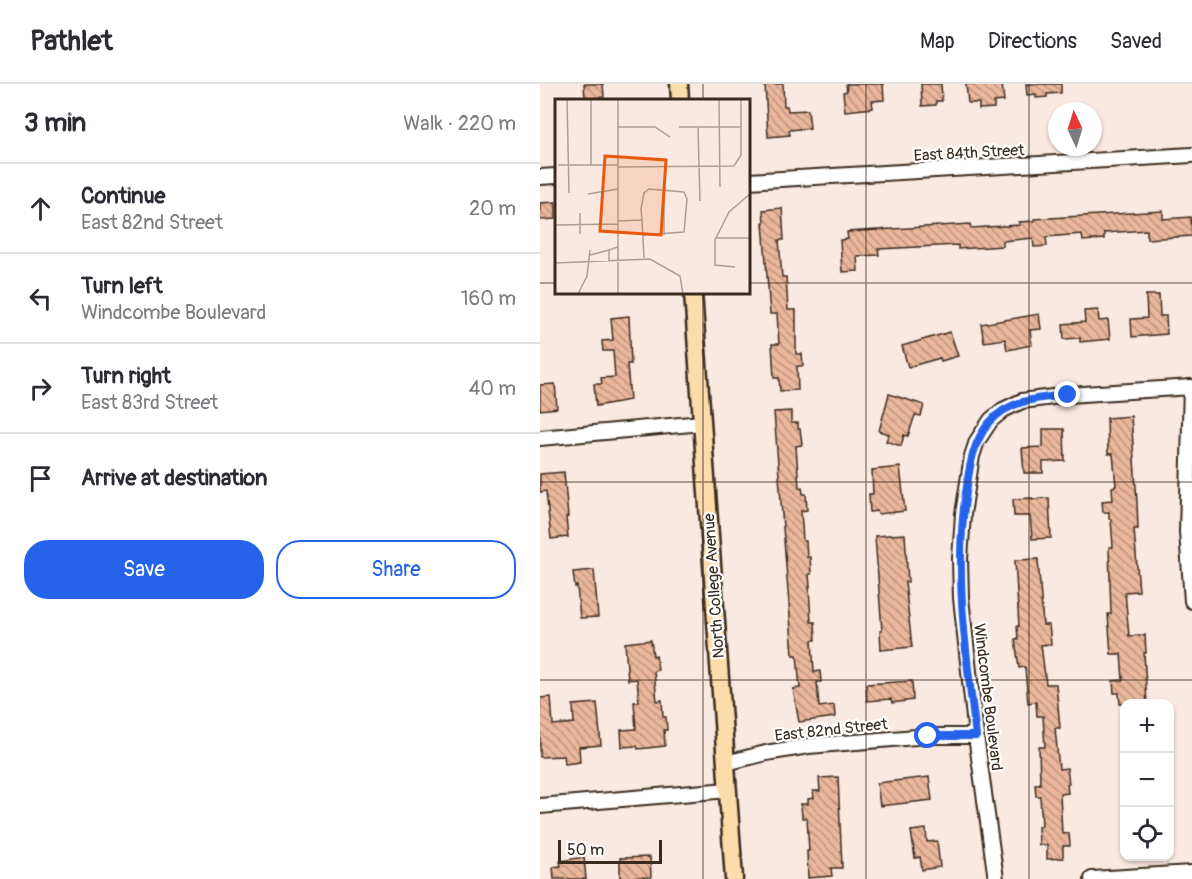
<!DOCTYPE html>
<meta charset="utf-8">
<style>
:root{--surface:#fff;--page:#f2f2f3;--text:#2b2b33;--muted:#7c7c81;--line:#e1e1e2;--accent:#2563eb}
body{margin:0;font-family:Pangolin,sans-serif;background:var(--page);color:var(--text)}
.controls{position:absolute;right:18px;bottom:18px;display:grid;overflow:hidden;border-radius:12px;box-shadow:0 2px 4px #0004}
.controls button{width:54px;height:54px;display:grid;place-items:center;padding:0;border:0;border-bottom:2px solid var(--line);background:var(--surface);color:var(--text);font:30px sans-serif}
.compass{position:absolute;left:508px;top:18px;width:54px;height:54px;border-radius:50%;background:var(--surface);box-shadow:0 2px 4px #0004;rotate:356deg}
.scale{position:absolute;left:18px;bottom:15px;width:104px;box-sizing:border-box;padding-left:6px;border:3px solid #3b2a1e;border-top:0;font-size:16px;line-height:21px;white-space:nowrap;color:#3b2a1e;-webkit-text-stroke:4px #fff;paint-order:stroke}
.stop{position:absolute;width:18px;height:18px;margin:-14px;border:4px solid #2563eb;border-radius:50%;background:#fff}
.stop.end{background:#2563eb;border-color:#fff;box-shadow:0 2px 6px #0008}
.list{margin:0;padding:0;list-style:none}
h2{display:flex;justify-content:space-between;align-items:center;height:78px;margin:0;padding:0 24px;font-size:26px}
h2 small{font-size:20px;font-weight:400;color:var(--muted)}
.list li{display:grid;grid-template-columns:39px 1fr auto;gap:18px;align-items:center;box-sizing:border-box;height:90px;padding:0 24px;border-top:2px solid var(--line)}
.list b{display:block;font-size:22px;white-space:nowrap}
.list p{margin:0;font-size:20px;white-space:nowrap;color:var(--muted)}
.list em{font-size:20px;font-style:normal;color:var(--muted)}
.actions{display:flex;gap:12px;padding:18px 24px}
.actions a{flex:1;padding:14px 0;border:2px solid var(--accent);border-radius:24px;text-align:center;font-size:21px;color:var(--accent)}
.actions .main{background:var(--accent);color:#fff}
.icon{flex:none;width:33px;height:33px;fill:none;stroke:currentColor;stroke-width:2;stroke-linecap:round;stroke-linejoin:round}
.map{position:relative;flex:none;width:652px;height:795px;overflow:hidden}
header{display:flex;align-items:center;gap:36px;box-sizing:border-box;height:84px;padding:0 30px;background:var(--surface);border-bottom:2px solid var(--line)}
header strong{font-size:28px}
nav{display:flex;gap:33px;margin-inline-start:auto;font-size:21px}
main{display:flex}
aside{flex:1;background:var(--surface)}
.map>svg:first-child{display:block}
.building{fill:url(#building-back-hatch);stroke:#3b2a1e;stroke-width:1.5}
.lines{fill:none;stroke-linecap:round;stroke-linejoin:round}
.minor-casing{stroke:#3b2a1e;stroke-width:18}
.major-casing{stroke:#3b2a1e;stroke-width:21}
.minor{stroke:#fff;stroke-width:14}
.major{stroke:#faddab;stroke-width:16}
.route{stroke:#2563eb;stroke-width:8}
.grid{fill:none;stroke:#3b2a1e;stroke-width:1.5;stroke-opacity:0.55}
.labels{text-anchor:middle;stroke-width:4.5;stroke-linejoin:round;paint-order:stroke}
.street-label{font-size:16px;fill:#3b2a1e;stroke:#fff}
.inset-road{fill:none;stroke:#ad9d93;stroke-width:1.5}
.view{fill:#e8590c;fill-opacity:0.15;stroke:#e8590c;stroke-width:3}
.inset-edge{fill:none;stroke:#3b2a1e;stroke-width:3}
</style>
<header>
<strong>Pathlet</strong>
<nav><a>Map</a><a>Directions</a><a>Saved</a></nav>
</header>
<main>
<aside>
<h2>3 min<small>Walk · 220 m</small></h2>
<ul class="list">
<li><svg class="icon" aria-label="ahead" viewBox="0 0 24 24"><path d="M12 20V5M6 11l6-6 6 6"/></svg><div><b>Continue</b><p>East 82nd Street</p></div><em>20 m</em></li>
<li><svg class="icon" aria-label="left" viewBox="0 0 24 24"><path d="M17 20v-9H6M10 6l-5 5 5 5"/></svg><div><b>Turn left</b><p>Windcombe Boulevard</p></div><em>160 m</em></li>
<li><svg class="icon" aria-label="right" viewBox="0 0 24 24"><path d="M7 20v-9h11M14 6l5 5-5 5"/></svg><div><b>Turn right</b><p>East 83rd Street</p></div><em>40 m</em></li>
<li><svg class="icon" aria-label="arrive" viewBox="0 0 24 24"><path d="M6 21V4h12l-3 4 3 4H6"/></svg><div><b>Arrive at destination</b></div></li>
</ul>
<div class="actions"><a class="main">Save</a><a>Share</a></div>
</aside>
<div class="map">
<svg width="652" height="795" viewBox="0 0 652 795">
<defs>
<pattern id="building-back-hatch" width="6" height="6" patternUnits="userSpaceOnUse" patternTransform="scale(1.5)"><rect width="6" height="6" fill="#eab79c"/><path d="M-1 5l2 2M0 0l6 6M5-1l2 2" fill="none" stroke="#bf957f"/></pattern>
</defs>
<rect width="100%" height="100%" fill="#f9e9e1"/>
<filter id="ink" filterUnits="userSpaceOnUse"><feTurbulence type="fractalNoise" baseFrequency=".0167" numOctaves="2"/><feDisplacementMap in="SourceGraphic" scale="12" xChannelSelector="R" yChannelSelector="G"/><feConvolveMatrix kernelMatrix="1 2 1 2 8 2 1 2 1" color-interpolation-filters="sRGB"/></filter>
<g filter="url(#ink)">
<g class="building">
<path d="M44 0H63L64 13 45 15Z"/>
<path d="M225 0H243L244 22H247L248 27 268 26 270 44 249 46 250 51 228 53Z"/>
<path d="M306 0H343L344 16 332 17 333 24 305 27 303 8 307 7Z"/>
<path d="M381 0H401L402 17H396V21L382 22Z"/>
<path d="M426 0H462L464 17 454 18V24L439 25V19H428Z"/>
<path d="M486 0H521V9L507 10V13L496 14V10L487 11Z"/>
<path d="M16 118V135L0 136V119Z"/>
<path d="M242 124 244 156H239L242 193H246L248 226H256V270H262L263 282H257L258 306 240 307 239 294H234L232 260H239L237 230H230L223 139H224L223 126Z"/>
<path d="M623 127V135L651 133 652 152 607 155V146L564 149V155L543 157 542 150 506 153 507 162 494 163 493 154 463 157V162L418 165V161L338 165 339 171 317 172 318 187 302 188 300 156 308 155 307 148 430 140 431 144 480 141 479 138 494 137V135Z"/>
<path d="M606 211H619L620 232H626L627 250 592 253 591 235 607 234Z"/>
<path d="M558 226 559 237 568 236 570 255 540 258V254L524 255 523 240 545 238 544 227Z"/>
<path d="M499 230 501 245 490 246 492 261 467 266 465 255 444 258 441 240Z"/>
<path d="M89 232 91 280H87L90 316 56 322 54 300H62L61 294 75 293 73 267H63L62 257 73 256 71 234Z"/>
<path d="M410 248 418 272 401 277 400 274 368 283 362 262Z"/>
<path d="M15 300 17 324 0 326V301Z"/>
<path d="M349 310 384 321 381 332 375 331 368 352 364 351 361 362 346 357 349 350 339 347Z"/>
<path d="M251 327V339H258V345H260L262 361 256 362 259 404 262 403 263 410H266L267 426 261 427 263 457H266L267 473H270L271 490H269L270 503H269L271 538H275L276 556H272L274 588 280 587 281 598H277L279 623 294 621 295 633 259 638 253 605 260 604 257 571H253L234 328Z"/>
<path d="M591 332 597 418 598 445H594L599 507 585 508 589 552 605 551 606 569H604L607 620H580L579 609H574L573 597 583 596 581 570H571L568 530H571L569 463H573L571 435H569V428H563L562 417 573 416 572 403 576 402 573 370H568L567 334Z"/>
<path d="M503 345H524L525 377 503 378V389H484L482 364 503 363Z"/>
<path d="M360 383 365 427 338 430 337 427 330 428 329 410H333L332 386Z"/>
<path d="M24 388 28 433H26L28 453 11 455 6 407 0 408V390Z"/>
<path d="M492 414V415L509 414 511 454 492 455 490 432H474L473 415Z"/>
<path d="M365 450 368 498H365L372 563 341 566 340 547H342L335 452Z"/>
<path d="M498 475 503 541H509L511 560 501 561 506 600H516L520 644H515L519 685 527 684 529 700H527L528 709 520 710 522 750 529 749 530 762H523V774L507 775V761H499L498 742H502L500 712H496L495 700H500L499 663H505L503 632H497L496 618 488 619 485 583 479 584 475 555H478L477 542H479L475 476Z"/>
<path d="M54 486 58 533 40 534 37 502 35 503 33 488Z"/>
<path d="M111 556 113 572 116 571 118 586 114 587 117 617 122 616 123 633H126L127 646H124L125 662 98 665 97 662 82 663 81 646 96 645 94 618H99L97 595 88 596 85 559Z"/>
<path d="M372 597 373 616 352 619 351 615 327 617 326 600Z"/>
<path d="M11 613 13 641 34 639 33 621 57 619 61 661 39 663 40 678 25 680 24 672 0 673V614Z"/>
<path d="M298 693 302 784H291L292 792 268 794 267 767H269L267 734H262L261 720H268V715L274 714 273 707H280L279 694Z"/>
<path d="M389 693 392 716 340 722 337 699Z"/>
<path d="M386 745 387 758 397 757 400 783 382 786 380 773 375 774 371 747Z"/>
<path d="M44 773 46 795H14L13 783 21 782 20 777Z"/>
<path d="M110 773 111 793 80 794V774Z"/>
</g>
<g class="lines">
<defs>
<g id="minor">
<path d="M0 93 16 92"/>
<path d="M208 97 652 71"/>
<path d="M651 303 647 448 652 517"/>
<path d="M0 354 162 339"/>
<path d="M186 679 226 669 268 662 388 652H436"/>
<path d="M0 722 188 706"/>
<path d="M456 795 436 652 421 514 420 475 423 430 432 372 437 357 451 336 463 326 482 317 528 311 652 303"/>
<path d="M552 795 652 789"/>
</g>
<g id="major">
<path d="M139 0 140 16"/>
<path d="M153 208 194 795"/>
</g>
</defs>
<use href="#minor" class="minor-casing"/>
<use href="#major" class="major-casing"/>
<use href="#minor" class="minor"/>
<use href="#major" class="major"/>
</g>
</g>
<g class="lines" filter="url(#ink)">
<path class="route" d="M388 652H436C426 568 413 486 427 402 430 379 434 357 449 339 469 315 500 314 528 311"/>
</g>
<path class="grid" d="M163 0V16M326 0V795M489 0V795M0 199H16M208 199H652M163 208V795M0 398H652M0 596H652"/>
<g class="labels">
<g class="street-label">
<text transform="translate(429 68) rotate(-3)" y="6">East 84th Street</text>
<text transform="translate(173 502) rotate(-94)" y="6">North College Avenue</text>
<text transform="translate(449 613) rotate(83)" y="6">Windcombe Boulevard</text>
<text transform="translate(291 645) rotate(-6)" y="6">East 82nd Street</text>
</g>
</g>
<g transform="translate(15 15)">
<rect width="195" height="195" fill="#f9e9e1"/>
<path class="inset-road" d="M12 0 14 94M164 0 165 88M63 28H100L115 38M124 28H186M143 28 145 102M3 66H63M36 66V0M63 68 179 67 186 56V0M33 95 63 90M25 114V135M63 122 87 121M0 126 63 125M88 136 129 133 132 100 129 93 94 90 89 94 86 110 87 121 89 159M109 136V90M161 139H195M35 156 54 151M54 163V151L63 148M0 164 95 160 125 177 128 195M180 168 160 166V141L174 113 195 95M23 195 32 177 35 151M63 195V0M75 195H95"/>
<path class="view" d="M50 57 111 61 106 136 45 132Z"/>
<rect width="195" height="195" class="inset-edge"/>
</g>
</svg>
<div class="controls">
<button>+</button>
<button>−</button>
<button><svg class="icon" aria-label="locate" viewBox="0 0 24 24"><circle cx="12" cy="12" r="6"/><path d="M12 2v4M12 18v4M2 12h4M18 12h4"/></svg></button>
</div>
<svg class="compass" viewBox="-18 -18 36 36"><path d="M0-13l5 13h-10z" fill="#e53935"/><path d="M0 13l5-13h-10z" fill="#7c7c81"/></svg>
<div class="scale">50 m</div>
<div class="stop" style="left:388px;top:652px"></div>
<div class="stop end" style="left:528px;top:311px"></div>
</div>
</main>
